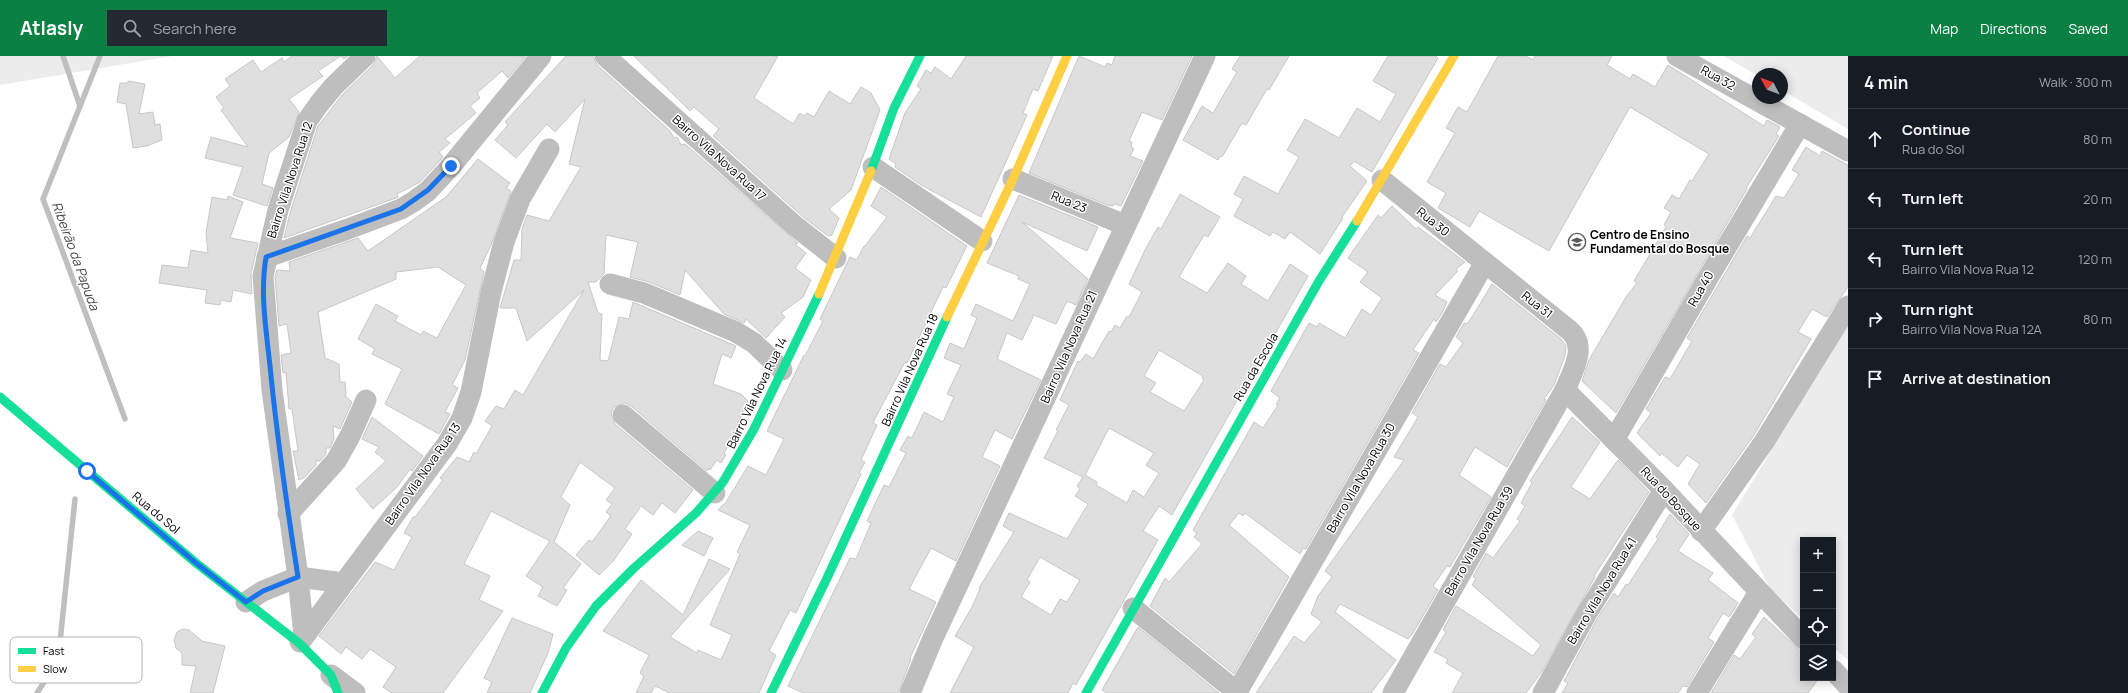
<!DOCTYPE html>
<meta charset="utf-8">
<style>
:root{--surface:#171b24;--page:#242831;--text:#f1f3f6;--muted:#9ea1a6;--line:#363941;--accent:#0b8043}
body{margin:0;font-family:Manrope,sans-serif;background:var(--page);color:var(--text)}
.controls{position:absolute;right:12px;bottom:12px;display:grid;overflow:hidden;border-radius:0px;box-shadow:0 2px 10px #0003}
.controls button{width:36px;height:36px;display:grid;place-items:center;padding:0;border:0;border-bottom:1px solid var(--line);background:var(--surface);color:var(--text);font:20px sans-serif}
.compass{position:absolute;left:1752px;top:12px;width:36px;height:36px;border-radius:50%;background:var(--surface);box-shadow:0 2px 10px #0003;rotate:311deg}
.stop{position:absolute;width:12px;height:12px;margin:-9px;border:3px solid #1a73e8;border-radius:50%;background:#fff}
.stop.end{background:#1a73e8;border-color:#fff;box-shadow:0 1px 4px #0008}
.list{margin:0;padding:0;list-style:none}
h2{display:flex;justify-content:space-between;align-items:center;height:52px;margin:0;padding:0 16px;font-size:17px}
h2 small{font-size:13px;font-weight:400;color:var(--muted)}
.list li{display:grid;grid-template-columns:26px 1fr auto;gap:12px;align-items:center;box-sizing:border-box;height:60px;padding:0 16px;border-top:1px solid var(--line)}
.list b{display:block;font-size:15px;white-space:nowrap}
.list p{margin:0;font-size:13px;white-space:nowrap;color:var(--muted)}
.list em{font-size:13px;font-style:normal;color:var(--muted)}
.icon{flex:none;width:22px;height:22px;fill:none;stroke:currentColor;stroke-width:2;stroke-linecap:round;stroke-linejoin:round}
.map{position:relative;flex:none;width:1848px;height:637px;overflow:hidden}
header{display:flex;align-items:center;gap:24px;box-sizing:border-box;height:56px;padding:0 20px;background:var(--accent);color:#fff}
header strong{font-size:19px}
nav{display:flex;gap:22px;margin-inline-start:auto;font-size:14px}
.search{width:280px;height:36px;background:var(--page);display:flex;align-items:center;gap:10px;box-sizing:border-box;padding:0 14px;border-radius:0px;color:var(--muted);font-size:15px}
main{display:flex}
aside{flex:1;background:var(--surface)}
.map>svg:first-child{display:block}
.green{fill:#ececec}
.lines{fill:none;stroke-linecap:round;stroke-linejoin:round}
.stream{stroke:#bfbfbf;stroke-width:5.5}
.building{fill:#dfdfdf;stroke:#c7c7c7;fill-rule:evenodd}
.street{stroke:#bebebe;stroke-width:21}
.fast{stroke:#16e098;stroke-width:9}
.slow{stroke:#ffcf43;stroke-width:9}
.route{stroke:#1a73e8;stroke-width:5}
.labels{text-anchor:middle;stroke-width:3;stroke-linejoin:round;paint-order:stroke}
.street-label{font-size:12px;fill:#000;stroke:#fff}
.poi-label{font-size:12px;font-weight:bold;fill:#000;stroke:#fff;text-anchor:start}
.water-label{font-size:13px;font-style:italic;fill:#444;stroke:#fff}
.key{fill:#fff;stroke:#b2b2b2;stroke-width:1}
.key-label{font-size:11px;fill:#000}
</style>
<header>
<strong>Atlasly</strong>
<div class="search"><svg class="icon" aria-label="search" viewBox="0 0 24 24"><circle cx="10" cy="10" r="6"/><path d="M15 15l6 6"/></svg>Search here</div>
<nav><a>Map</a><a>Directions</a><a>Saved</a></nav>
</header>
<main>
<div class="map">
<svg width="1848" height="637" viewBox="0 0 1848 637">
<rect width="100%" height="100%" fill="#fff"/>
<g class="green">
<path d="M0 0H172L0 29Z"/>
<path d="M1724 0H1848V73L1782 34V18H1758V20Z"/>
<path d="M1848 268V604L1833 591V484H1803V563L1771 534 1732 459Z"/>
</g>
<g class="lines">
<g class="stream">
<path d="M63 0 80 50"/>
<path d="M100 0 43 143 125 363"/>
<path d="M37 637 58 605 75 443"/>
</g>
</g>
<g class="building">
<path d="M292 0H348L344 3 341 0 318 15 323 20 289 43 299 56 289 81 269 97 262 128 273 132 267 150 233 139 243 111 205 102 211 81 248 91 221 54 224 52 216 41 230 30 225 23 253 4 261 16 282 2 284 6Z"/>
<path d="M377 0 395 22 420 0H526L508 22 502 15 477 37 480 42 470 50 476 57 445 83 450 87 439 96 443 101 420 126 397 138 398 141 396 142 284 182 290 157 318 70 342 39 373 9Z"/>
<path d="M566 0H593L597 9 669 74 674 82 677 81 681 89 685 88 798 187 795 188 806 197 795 212 811 224 803 241 781 257 785 261 766 282 746 263 744 267 724 258 685 214 680 239 649 226 630 221 638 186 606 179 604 218 596 226H588L598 257 602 258 600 304 608 305 619 261 629 263 633 246 736 290 731 302 722 298 713 328 741 338 748 345 724 398 726 399 721 407 717 404 710 414 709 412 707 415 631 350 625 347 614 351 611 357 615 368 693 434 675 457 662 447 653 459 641 450 625 473 632 478 614 504 599 519 576 499 589 484 592 486 611 460 606 456 612 448 606 444 615 432 580 406 561 441 570 449 554 486 581 508 563 532 567 534 557 550 538 540 543 531 526 520 550 485 491 455 464 508 490 520 479 544 503 555 443 637H392L383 631 396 611 370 593 362 603 346 591 341 598 319 580 375 506 394 514 412 481 404 477 413 461H415L443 424 440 422 457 401 469 406 474 396 476 398 492 370 485 365 496 350 504 353 515 334 523 339 584 234 527 285 516 252H500L514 204H521L522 173 527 159 549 165 581 111 569 108 585 43 555 76 547 68 516 102 495 84 508 69 505 66Z"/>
<path d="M634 0H778L754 42 793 68 800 57 804 60 807 57 814 61 829 35 850 48 861 31 871 37 880 54 851 134 829 153 839 162 832 179 828 180 802 160 713 80 719 73 694 51 690 55Z"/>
<path d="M966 0H1053L1038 35 1033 33 1023 57 1027 59 981 161 921 129 895 111 896 108 889 103 905 57 921 33 917 30 926 14 931 17 935 11 951 23Z"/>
<path d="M1079 0 1105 11 1107 7 1112 9 1115 0H1192L1162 64 1142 56 1129 85 1132 86 1131 91 1134 93 1130 100 1143 105 1121 150 1114 148 1113 150 1107 149 1029 117Z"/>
<path d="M1240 0H1289L1269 34 1267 33 1246 69 1242 67 1222 101 1220 100 1218 104 1183 84 1202 50 1213 57 1237 16 1232 13Z"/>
<path d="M1388 0H1436L1438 2 1372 116 1354 105 1350 110 1367 125 1342 161 1343 162 1320 198 1290 176 1285 183 1273 176 1270 180 1234 160 1243 143 1234 138 1244 120 1278 138 1299 101 1287 94 1305 63 1339 82 1357 52 1380 66 1396 38 1373 25Z"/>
<path d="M1498 0H1526L1533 4 1535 0H1612L1607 9 1630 23 1633 18 1655 31 1668 9 1764 70 1767 64 1780 71 1776 78 1779 80 1746 132 1747 133 1616 357 1582 325 1589 304 1626 241 1637 227 1634 225 1666 171 1664 169 1671 156 1664 152 1672 139 1679 143 1690 124 1692 125 1709 98 1630 51 1549 195 1479 155 1470 171 1438 152 1446 137 1427 126 1455 77 1446 72 1458 51 1467 56Z"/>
<path d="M128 25 145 28 139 58 153 56 155 69 160 68 162 84 147 90 133 92 126 48 117 46 120 27H128Z"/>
<path d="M1806 91 1820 100 1822 95 1848 109V231L1827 261 1812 253 1798 276 1811 283 1754 379 1706 447 1688 428 1700 408 1687 399 1678 411 1661 397 1660 400 1637 377 1651 357 1646 353 1665 321 1670 323 1692 285 1687 282 1747 180 1750 182 1776 140 1784 142 1799 118 1792 114Z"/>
<path d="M478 103 510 127 506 132 511 135 491 189 480 212 484 216 465 304 452 329 458 332 445 356 450 358 439 378 385 348 402 313 372 298 375 293 358 283 376 248 398 260 395 265 421 279 423 275 437 282 466 229 438 211 396 216V223L318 256 325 302 339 308 340 326H345L346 337 345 340 352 346 340 373 333 370 334 383 330 392H326V398L320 405H316V409L305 421 299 424 293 395H298L292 353H289L286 316 283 317 281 299 291 297 287 268 279 270 275 221 277 214 290 215 289 206 358 182 368 195 446 141Z"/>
<path d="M881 131 967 190 946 232 943 231 907 307 905 306 879 355 873 367 877 369 861 404 865 406 859 417 861 418 796 557 790 554 769 595 776 599 759 637H670L655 630 651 637H636L644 620 640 617 649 599 603 575 641 524 683 559 709 503 730 513 670 581 697 597 698 594 721 604 732 579 710 569 740 498 737 496 750 469 718 454 726 446 748 410 766 419 784 383 767 375 804 299 805 300 823 265 820 263 850 201 857 204 864 190H865L887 161 871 150Z"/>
<path d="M1180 138 1220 161 1208 181 1204 179 1179 221 1207 237 1228 207 1246 220 1241 228 1268 245 1290 208 1308 220 1172 459 1159 450 1143 475 1158 484 1076 629 1073 627 1068 637H950L974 591 955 580 972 551 980 533 979 532 1014 476 1003 470 1009 457 1067 483 1088 448 1075 440 1080 433 1077 430 1083 421 1044 402 1058 375 1056 374 1069 349 1060 344 1078 305 1080 306 1086 298 1093 303 1109 275 1111 276 1115 269 1120 272 1127 260 1129 261 1142 236 1129 228 1146 192 1158 171 1161 173ZM1159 294 1203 320 1202 322 1204 324 1184 355 1150 336 1156 327 1144 320ZM1109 372 1154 397 1146 409 1159 417 1144 441 1133 434 1127 447 1096 429 1097 426 1085 419ZM1040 501 1080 524 1067 546 1060 543 1051 559 1021 541 1030 526 1027 524Z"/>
<path d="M1019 139 1098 171 1087 195 1022 166 1088 223 1076 249 1067 245 1056 268 1034 259 1022 284 1007 277 997 303 1041 324 1012 383 995 374 982 401 1000 410 956 505 931 492 909 533 936 546 910 602 911 603 898 637H803L788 630 850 502 856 503 871 467 867 465 884 429 889 431 906 397 900 394 908 380 912 382 924 356 943 366 954 341 947 338 961 309 944 302 950 287 964 293 977 262 971 259 976 248 1013 265 1030 228 1018 223 1019 220 987 207Z"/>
<path d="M228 140 243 146 230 182 258 187 251 218 252 238 233 234 231 246 221 244 220 249 205 247 207 234 159 227 162 209 188 212 191 194 208 197 206 177 212 141 227 144Z"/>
<path d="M1392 150 1416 173 1418 171 1465 206 1456 213 1458 215 1435 239 1447 246 1442 257 1436 266 1434 263 1413 294 1419 297 1306 493 1303 492 1300 498 1245 457 1243 460 1239 457 1229 469 1289 521 1234 618 1150 550 1165 522 1169 526 1202 488 1194 481 1197 477 1193 474 1254 366 1263 372 1278 349 1276 348 1280 342 1271 335 1309 267 1317 271 1319 267 1345 282 1362 253 1371 259 1382 242 1360 226 1368 216 1348 202 1378 159 1381 162Z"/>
<path d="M1492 228 1561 283 1566 290 1565 300 1554 329 1544 343 1546 344 1507 411 1475 391 1459 419 1491 441 1450 511 1447 510 1433 530 1438 534 1413 577 1408 583 1340 548 1335 556 1396 604 1371 637H1256L1294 580 1304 587 1322 566 1311 558 1318 540 1332 521 1325 515 1404 404 1394 401 1418 361 1412 357 1440 308 1446 311 1463 287 1456 281 1464 267 1467 268 1472 261Z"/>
<path d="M372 361 423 400 412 415 410 413 397 431 373 453 356 433 386 405 375 396 379 391 362 383Z"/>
<path d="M1572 361 1600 386 1571 431 1590 443 1618 404 1649 436 1594 520 1595 521 1542 615 1526 637H1452L1463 617 1446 607 1448 603 1434 596 1446 576 1443 574 1456 550 1533 600 1541 589 1472 529 1476 522 1473 521 1486 497 1493 502 1520 465 1517 463 1525 450 1521 447 1532 427 1530 425Z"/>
<path d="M1670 458 1689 478 1678 495 1713 517 1708 524 1738 547 1734 554 1729 561 1723 557 1708 582 1714 586 1687 631 1683 630 1678 637H1562L1568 627 1564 625 1597 563 1614 537 1618 541 1626 528 1628 529 1652 492 1658 483 1656 481Z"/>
<path d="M698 475 713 482 704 500 682 489Z"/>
<path d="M1764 561 1803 597V622H1819L1808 637H1711L1734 599 1740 603 1756 581 1752 578Z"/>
<path d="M512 562 553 578 548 597 530 637H487L492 626 484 622Z"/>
<path d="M1138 571 1219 637H1106L1102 634Z"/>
<path d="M183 573 189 574 202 585 225 590 213 637H190L196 610 182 609V597L176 592 174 584 177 576Z"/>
</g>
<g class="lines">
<g class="street">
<path d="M605 0 794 169 836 202"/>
<path d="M1677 0 1848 95"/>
<path d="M873 111 982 185"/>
<path d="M1013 123 1125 169"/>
<path d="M1382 124 1569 274C1588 290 1573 315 1565 334L1393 637"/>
<path d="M267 201 348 173 401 153 413 146 428 135 451 110 541 0"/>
<path d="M610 228 644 237 736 276 754 287 782 314"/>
<path d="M1565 334 1664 434 1803 582"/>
<path d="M623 359 715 437"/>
<path d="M1614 384 1708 222 1800 68"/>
<path d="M288 458 336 405 350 380 366 344"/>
<path d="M1701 475 1764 386 1848 250"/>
<path d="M246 546 263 535 298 521 344 527"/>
<path d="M1133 552 1238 637"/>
<path d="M304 580 298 521 272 334 263 220 278 154 307 65 319 48 333 31 365 0"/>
<path d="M300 586 447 388 462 362 471 336 491 236 504 186 520 143 549 93"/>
<path d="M1833 614 1848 630"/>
<path d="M331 619 355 637"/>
<path d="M1237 636 1484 208"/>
<path d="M910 637 933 582 1205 0"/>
<path d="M1543 637 1587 557 1664 434"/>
<path d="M1697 637 1759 536"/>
</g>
<g class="fast">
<path d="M871 115 894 52 920 0"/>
<path d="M0 341 196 507 299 587 331 619 338 637"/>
<path d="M542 637 566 592 596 550 634 512 696 457 723 426 754 373 819 238"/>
<path d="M771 637 828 520 947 261"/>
<path d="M1086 637 1319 225 1357 165"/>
</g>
<g class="slow">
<path d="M1357 165 1454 0"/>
<path d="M819 238 871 115"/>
<path d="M947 261 1013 123 1067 0"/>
</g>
</g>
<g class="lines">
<path class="route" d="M87 415 196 507 246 546 263 535 298 521C287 451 277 381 270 310 266 273 260 237 266 201L401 153 428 134 451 110"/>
</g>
<defs>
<symbol id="school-ring" viewBox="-11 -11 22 22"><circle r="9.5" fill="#fff" stroke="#595959" stroke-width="1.5"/><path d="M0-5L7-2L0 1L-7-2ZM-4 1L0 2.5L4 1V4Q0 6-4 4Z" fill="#595959"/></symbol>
</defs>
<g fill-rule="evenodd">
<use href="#school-ring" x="1567" y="176" width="20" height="20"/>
</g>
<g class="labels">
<g class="street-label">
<text transform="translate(1718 22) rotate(29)" y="4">Rua 32</text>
<text transform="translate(719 102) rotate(42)" y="4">Bairro Vila Nova Rua 17</text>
<text transform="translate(290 124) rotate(-72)" y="4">Bairro Vila Nova Rua 12</text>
<text transform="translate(1069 146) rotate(22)" y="4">Rua 23</text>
<text transform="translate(1433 166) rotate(39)" y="4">Rua 30</text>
<text transform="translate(1701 233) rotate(-60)" y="4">Rua 40</text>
<text transform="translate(1537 249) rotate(38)" y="4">Rua 31</text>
<text transform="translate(1069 291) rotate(-66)" y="4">Bairro Vila Nova Rua 21</text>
<text transform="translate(1256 311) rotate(-60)" y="4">Rua da Escola</text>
<text transform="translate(910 314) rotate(-66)" y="4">Bairro Vila Nova Rua 18</text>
<text transform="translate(757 337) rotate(-64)" y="4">Bairro Vila Nova Rua 14</text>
<text transform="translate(423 418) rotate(-55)" y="4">Bairro Vila Nova Rua 13</text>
<text transform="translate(1361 422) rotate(-60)" y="4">Bairro Vila Nova Rua 30</text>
<text transform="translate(1671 443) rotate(47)" y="4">Rua do Bosque</text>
<text transform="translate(156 457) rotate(40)" y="4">Rua do Sol</text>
<text transform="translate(1479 485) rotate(-60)" y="4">Bairro Vila Nova Rua 39</text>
<text transform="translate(1602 535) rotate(-59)" y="4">Bairro Vila Nova Rua 41</text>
</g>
<g class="poi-label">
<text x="1590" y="183">Centro de Ensino<tspan x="1590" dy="14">Fundamental do Bosque</tspan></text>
</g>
<g class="water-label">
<text transform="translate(76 200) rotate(70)" y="5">Ribeirão da Papuda</text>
</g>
</g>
<rect x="10" y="581" width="132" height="46" rx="6" class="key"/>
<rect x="18" y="592" width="18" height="6" fill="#16e098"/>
<rect x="18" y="610" width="18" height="6" fill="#ffcf43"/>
<g class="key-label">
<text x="43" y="599">Fast</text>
<text x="43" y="617">Slow</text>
</g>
</svg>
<div class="controls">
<button>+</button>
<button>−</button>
<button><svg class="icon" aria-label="locate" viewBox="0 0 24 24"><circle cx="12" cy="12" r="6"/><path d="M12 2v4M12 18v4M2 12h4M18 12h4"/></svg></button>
<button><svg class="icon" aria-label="layers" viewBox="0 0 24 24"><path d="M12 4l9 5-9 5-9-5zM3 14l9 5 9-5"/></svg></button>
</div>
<svg class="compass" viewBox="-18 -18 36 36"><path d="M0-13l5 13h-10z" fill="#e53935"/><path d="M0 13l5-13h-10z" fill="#9ea1a6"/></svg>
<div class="stop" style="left:87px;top:415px"></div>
<div class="stop end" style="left:451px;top:110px"></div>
</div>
<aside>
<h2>4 min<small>Walk · 300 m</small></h2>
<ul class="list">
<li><svg class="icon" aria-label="ahead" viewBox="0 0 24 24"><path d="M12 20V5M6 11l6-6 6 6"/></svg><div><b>Continue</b><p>Rua do Sol</p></div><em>80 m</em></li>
<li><svg class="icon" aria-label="left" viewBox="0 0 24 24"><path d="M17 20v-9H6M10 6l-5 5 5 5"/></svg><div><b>Turn left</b></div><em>20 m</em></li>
<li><svg class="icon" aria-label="left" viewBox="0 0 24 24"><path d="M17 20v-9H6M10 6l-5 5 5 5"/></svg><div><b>Turn left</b><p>Bairro Vila Nova Rua 12</p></div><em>120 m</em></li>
<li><svg class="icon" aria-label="right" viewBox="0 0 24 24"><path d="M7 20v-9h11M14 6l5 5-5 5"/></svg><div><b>Turn right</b><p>Bairro Vila Nova Rua 12A</p></div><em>80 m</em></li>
<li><svg class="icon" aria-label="arrive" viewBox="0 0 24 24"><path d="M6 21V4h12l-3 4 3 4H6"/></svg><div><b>Arrive at destination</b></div></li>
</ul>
</aside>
</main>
